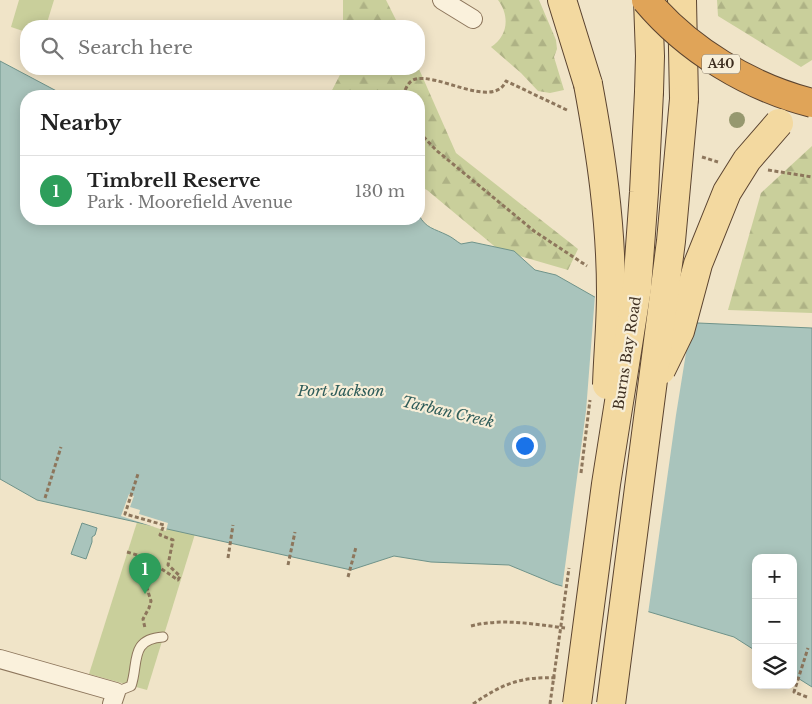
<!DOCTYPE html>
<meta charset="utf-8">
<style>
:root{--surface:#fff;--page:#f6f6f6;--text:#222;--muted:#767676;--line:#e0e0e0;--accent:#2563eb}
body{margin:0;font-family:"Libre Baskerville",serif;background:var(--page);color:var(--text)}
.controls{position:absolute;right:15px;bottom:15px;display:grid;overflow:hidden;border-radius:10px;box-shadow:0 2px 12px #0003}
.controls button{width:45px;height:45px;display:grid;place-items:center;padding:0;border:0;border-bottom:1px solid var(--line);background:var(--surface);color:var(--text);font:25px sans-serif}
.you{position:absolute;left:524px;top:445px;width:18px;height:18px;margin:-12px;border:4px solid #fff;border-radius:50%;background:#1a73e8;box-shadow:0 0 0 8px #1a73e833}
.badge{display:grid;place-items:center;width:32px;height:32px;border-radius:50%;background:var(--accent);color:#fff;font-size:16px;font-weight:700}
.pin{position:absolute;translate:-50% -41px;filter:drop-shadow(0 1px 2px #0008)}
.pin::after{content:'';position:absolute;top:26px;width:18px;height:15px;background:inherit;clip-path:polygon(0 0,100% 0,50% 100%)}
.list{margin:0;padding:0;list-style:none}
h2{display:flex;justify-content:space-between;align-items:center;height:65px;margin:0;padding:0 20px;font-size:21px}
h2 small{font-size:16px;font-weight:400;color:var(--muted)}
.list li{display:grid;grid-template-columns:32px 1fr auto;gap:15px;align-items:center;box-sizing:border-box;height:70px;padding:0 20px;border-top:1px solid var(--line)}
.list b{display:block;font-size:19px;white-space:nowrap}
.list p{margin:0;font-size:16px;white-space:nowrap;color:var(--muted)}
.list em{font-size:16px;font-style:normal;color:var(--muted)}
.icon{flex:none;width:28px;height:28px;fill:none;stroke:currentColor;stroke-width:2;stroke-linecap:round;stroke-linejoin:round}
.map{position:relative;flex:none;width:812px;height:704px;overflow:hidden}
.search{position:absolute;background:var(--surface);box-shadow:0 2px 12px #0003;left:20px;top:20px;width:405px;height:55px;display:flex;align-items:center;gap:12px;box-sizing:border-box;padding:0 18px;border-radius:20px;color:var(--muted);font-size:19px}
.panel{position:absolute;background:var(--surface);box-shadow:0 2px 12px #0003;left:20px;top:90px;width:405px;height:135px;border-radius:20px}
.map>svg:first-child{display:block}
.forest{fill:url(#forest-firs)}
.park{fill:#c9cf9b}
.water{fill:#a9c4bc;stroke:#6f938a}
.pier{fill:#f0e4c8}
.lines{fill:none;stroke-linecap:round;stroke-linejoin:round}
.lane-casing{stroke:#8d765c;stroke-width:11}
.street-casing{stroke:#8d765c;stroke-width:20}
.primary-casing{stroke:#5b4430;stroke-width:30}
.path{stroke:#8d765c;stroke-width:3;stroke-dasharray:4 2.5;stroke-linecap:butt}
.lane{stroke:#faf1dc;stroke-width:9}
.street{stroke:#faf1dc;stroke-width:18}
.primary{stroke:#f3d9a0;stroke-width:28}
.primary-bridge-casing{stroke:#5b4430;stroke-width:30;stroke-linecap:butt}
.highway-bridge-casing{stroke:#5b4430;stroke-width:30;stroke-linecap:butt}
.path-bridge{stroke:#8d765c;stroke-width:3;stroke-dasharray:4 2.5;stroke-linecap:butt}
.primary-bridge{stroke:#f3d9a0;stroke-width:28}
.highway-bridge{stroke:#e0a458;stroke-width:28}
.tree{fill:#96986f}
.labels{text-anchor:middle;stroke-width:4.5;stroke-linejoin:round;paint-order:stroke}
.shield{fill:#f7eed8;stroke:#756857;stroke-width:1}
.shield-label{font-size:12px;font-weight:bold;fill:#3d2e20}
.street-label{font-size:14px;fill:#3d2e20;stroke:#f7eed8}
.water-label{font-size:15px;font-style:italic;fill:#2f5d5a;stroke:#f7eed8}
</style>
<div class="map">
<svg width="812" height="704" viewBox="0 0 812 704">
<defs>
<pattern id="forest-firs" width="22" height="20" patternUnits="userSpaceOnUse" patternTransform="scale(1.25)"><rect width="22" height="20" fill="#c9cf9b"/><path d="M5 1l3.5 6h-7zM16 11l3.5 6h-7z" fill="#aeb285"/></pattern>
</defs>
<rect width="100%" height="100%" fill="#f0e4c8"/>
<g class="forest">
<path d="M343 0H386L399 26H343Z"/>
<path d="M498 0H539L556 40 557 49 554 57 564 90 550 93 538 91 521 73 491 47C508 36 510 16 498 0Z"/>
<path d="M717 0H812V60L801 67 718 16Z"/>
<path d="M343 69H419L456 153 578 249 568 270 499 250 427 190 419 186V96H329Z"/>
<path d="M812 146V313L728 310 761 193Z"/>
</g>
<g class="park">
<path d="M19 0H54L46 26H26V32L11 27Z"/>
<path d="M138 519 195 534 147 690 89 674Z"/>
</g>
<g class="water">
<path d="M0 61 66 96H26V219H419V215C425 228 435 229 447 235 452 237 456 241 461 244L472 242 514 251 535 270 556 275 600 300 661 316 698 323 812 328V687L793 675V558H756V651L734 637 555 584 509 565 431 562 394 556 351 570 37 500 0 479Z"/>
<path d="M82 523 97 528 95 535 92 537V542L86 559 71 554Z"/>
</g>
<g class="pier">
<path d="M595 295 623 304 662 314 690 328 676 415 648 614 562 589 586 411Z"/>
<path d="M129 494 134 496 130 507 140 510 139 514 168 523 166 531 121 516Z"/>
</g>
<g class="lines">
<defs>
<path id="lane" d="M116 692 131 686C139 664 129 639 163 637"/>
<g id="street">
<path d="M442 0 473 19"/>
<path d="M0 659 116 692 112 704"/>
</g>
<g id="primary">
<path d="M562 0 588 84"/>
<path d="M648 0 650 56 649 92"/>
<path d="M682 0 684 99"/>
</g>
</defs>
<use href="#lane" class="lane-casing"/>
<use href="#street" class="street-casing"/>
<use href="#primary" class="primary-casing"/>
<g class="path">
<path d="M403 96C405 91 407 83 413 80 434 70 493 111 506 81L569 111"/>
<path d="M419 132 436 150 534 231 587 266"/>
<path d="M702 157 718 162"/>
<path d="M768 170 812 177"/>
<path d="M45 498 61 447"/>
<path d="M127 552 144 557 178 580 180 576 168 565 173 540 160 535 164 525 125 514 138 474"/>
<path d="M140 556 138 560 151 601 149 608 143 619 145 628"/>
<path d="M228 558 233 525"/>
<path d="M288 565 295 532"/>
<path d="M348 577 356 547"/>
<path d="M471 626C502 618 533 624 565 628"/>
<path d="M807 697 794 692 808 648"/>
<path d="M473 704C502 684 521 676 558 678"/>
</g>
<use href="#lane" class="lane"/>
<use href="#street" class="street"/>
<use href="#primary" class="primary"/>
<defs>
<g id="primary-bridge">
<path d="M588 84C601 154 611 222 611 293 611 324 608 354 607 385"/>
<path d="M661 370 680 331 698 264 727 192 747 160 779 123"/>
<path d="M577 704 606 484 637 288 644 192 649 92"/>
<path d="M611 704 671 241 684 99"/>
</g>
<path id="highway-bridge" d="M646 0C688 50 749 87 812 103"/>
</defs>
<use href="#primary-bridge" class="primary-bridge-casing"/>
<use href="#highway-bridge" class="highway-bridge-casing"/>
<g class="path-bridge">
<path d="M581 473 590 400"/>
<path d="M550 704 569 568"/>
</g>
<use href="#primary-bridge" class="primary-bridge"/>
<use href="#highway-bridge" class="highway-bridge"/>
</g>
<circle class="tree" cx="737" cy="120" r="8"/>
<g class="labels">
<rect class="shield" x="702" y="54.5" width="38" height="19" rx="4"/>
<g class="shield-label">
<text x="721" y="68">A40</text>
</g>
<g class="street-label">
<text transform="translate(627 353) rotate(-81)" y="5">Burns Bay Road</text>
</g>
<g class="water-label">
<text x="341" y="396">Port Jackson</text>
<text transform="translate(448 412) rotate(13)" y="5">Tarban Creek</text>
</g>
</g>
</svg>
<div class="controls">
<button>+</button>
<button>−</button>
<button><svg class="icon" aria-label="layers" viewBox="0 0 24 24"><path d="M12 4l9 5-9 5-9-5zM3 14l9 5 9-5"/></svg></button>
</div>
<div class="you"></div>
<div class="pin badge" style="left:145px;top:594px;background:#2e9e5b">1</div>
<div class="search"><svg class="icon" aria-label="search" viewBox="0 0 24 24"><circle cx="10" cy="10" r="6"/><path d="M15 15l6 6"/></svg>Search here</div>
<section class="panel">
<h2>Nearby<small></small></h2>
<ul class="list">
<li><span class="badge" style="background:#2e9e5b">1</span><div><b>Timbrell Reserve</b><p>Park · Moorefield Avenue</p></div><em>130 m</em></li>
</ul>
</section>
</div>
